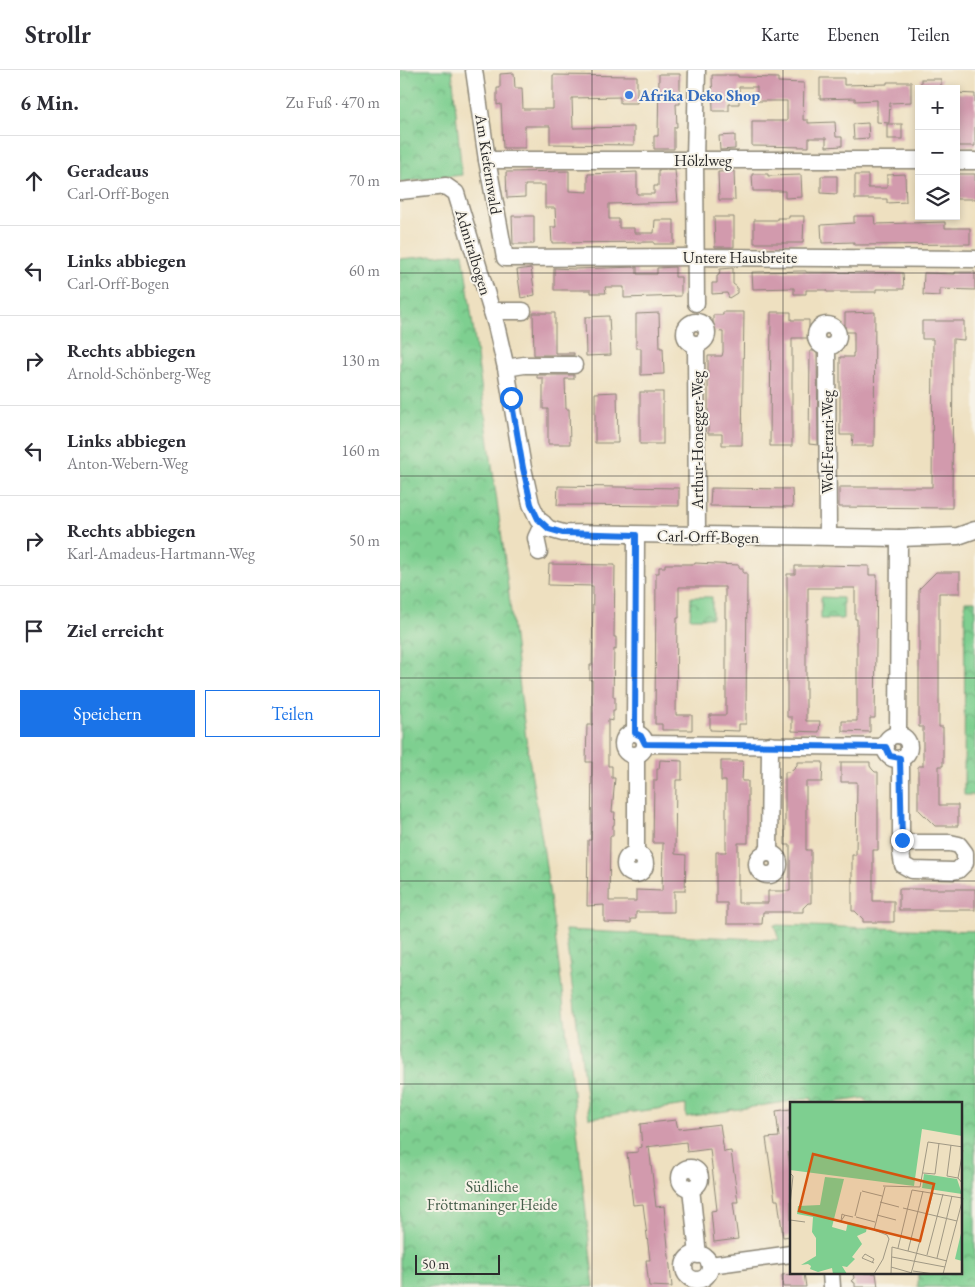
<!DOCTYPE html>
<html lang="de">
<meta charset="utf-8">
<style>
:root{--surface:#fff;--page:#f2f2f3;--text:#2b2b33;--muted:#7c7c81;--line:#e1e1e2;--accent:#1a73e8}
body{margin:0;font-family:"EB Garamond",serif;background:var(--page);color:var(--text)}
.controls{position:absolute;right:15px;top:15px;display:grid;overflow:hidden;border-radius:0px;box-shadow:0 2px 8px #0003}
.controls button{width:45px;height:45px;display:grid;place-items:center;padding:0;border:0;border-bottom:1px solid var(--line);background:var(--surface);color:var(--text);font:25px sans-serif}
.scale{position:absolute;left:15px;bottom:12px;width:85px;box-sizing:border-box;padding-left:5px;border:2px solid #2b2b2b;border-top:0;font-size:14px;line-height:18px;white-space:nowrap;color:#2b2b2b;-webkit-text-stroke:4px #f7f3e8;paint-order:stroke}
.stop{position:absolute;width:15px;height:15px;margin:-11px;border:4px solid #1a73e8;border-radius:50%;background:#fff}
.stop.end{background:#1a73e8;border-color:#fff;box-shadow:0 1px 5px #0008}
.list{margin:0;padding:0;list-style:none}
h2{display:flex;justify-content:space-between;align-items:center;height:65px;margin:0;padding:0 20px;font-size:21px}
h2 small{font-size:16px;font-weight:400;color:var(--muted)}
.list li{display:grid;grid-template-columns:32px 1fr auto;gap:15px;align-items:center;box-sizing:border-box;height:90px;padding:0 20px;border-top:1px solid var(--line)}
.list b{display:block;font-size:19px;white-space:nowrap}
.list p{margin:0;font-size:16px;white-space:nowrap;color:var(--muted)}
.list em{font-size:16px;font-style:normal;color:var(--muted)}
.actions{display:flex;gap:10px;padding:15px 20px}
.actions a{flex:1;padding:11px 0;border:1px solid var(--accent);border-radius:0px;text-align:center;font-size:18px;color:var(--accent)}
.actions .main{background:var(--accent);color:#fff}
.icon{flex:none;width:28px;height:28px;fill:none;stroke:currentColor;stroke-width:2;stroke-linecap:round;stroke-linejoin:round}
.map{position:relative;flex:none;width:575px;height:1217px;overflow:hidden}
header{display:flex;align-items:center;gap:30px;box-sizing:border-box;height:70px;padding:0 25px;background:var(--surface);border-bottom:1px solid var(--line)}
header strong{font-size:24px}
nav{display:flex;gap:28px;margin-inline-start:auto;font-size:18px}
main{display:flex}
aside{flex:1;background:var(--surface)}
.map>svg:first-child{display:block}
.park{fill:url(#park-crowns);stroke:#547d5e}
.building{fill:#d29aad}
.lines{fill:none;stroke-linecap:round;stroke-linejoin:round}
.minor-casing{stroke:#8c8676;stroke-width:19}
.minor{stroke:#fff;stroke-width:16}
.route{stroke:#1a73e8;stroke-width:6}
.grid{fill:none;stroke:#2b2b2b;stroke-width:1;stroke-opacity:0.55}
.shop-dot{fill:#3f7fe0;stroke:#f7f3e8;stroke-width:2}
.labels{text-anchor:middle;stroke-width:4;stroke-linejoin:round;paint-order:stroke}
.shop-label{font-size:16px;font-weight:bold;fill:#366cbe;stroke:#f7f3e8;text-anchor:start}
.street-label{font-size:16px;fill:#2b2b2b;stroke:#f7f3e8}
.park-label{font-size:16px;fill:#445c49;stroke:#f7f3e8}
.inset-road{fill:none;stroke:#a09884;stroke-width:1}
.view{fill:#d5540f;fill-opacity:0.15;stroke:#d5540f;stroke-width:2.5}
.inset-edge{fill:none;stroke:#2b2b2b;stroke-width:2.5}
</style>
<header>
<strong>Strollr</strong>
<nav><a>Karte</a><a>Ebenen</a><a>Teilen</a></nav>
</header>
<main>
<aside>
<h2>6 Min.<small>Zu Fuß · 470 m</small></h2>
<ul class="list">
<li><svg class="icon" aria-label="ahead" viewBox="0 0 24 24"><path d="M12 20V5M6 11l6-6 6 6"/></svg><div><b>Geradeaus</b><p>Carl-Orff-Bogen</p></div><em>70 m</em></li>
<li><svg class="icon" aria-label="left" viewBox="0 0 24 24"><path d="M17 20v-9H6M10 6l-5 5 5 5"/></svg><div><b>Links abbiegen</b><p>Carl-Orff-Bogen</p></div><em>60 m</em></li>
<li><svg class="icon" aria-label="right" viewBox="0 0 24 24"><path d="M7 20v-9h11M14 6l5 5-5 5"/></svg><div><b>Rechts abbiegen</b><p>Arnold-Schönberg-Weg</p></div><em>130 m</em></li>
<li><svg class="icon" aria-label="left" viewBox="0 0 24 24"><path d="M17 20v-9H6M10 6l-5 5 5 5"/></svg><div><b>Links abbiegen</b><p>Anton-Webern-Weg</p></div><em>160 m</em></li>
<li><svg class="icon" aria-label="right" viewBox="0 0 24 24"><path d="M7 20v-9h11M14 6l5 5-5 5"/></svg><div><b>Rechts abbiegen</b><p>Karl-Amadeus-Hartmann-Weg</p></div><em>50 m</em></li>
<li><svg class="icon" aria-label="arrive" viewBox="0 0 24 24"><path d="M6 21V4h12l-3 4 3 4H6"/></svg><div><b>Ziel erreicht</b></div></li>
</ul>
<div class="actions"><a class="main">Speichern</a><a>Teilen</a></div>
</aside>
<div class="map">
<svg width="575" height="1217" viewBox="0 0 575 1217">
<defs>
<pattern id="park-crowns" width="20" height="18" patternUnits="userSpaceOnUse" patternTransform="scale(1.25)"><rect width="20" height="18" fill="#7ecf90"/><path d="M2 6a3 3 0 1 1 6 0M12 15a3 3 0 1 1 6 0" fill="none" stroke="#67a876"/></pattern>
</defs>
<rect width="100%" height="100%" fill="#f7f3e8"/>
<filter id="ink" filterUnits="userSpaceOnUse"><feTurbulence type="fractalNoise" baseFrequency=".02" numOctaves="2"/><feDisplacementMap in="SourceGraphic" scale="10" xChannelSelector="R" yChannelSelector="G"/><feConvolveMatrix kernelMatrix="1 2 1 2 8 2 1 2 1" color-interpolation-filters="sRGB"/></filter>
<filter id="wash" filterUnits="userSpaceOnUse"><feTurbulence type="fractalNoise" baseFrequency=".0096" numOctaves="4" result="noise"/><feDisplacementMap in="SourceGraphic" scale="20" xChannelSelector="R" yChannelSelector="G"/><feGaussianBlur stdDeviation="1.12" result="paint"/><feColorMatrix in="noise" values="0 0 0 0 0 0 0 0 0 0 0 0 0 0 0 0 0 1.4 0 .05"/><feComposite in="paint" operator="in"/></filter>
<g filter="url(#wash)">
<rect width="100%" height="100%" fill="#eee0c0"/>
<g class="park">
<path d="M0 0H52L62 105 0 112Z"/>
<path d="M63 183 104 483 126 669 144 782 161 911 194 1217H0V189Z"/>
<path d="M291 527H312V548H290Z"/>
<path d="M421 527 443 528V549H421Z"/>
<path d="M565 531H575V725H564Z"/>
<path d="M374 855 575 861V1217H518V1203H561V1033H467L464 1028 431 1033H412V1028L286 1047V1035L189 1048 165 860 379 870Z"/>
</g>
<g id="blocks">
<g class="building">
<path d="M114 3 115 18H122L123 39H153V5L237 6V33H220V27L172 28 173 58 234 57V75L150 74V56H125V78H103L101 34 97 35V18H100V4Z"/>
<path d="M259 4H280V34H276L277 57H274V79H254V66H258Z"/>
<path d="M312 5H338V7L378 8V12L404 13 403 50H408V53L435 52 436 67H442V76L426 77V68H409V77L352 76V51H387V31H357V17H339V34H329V41H313Z"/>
<path d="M420 8H444V15L487 14V12H511V32L490 33 489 53 477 52V30L455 31V28L420 29Z"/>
<rect x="521" y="9" width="20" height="10"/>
<path d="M556 23 575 24V76H558Z"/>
<path d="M468 53 469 68 454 69 453 54Z"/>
<rect x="487" y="54" width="15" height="15"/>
<path d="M335 65V79L320 80 319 66Z"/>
<path d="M258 100H275L278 132 209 134V149H219V158H234V163H254L255 150H274V174H254V172L152 173 151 157H156L155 138H145V115H125V127L107 128 106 102 169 101V121L188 122V104L237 102V124H254V116H258Z"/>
<path d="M334 101 335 130H319L318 102Z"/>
<path d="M352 104H368V106L401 105 402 127 385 128V121H353Z"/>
<path d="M505 104 506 132 487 133V129H455V105H468V118H487V105Z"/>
<rect x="556" y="104" width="19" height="25"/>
<path d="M421 106H437V124L421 123Z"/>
<path d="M112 146H134V174H113Z"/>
<path d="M389 146H404L403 173H354V150H377V148H389Z"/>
<path d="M454 146H474L475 154 545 152V158H570V174L454 175V172L422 173 421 155 454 153Z"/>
<path d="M314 147H334V177H315Z"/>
<path d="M237 197V204H257V198L275 197V207H281V226L224 228V217H205L206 223H191V220H154V198L174 199Z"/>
<path d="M131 198 135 225 121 228 117 200Z"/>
<path d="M333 198V214L337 217V223L329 228 327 223 312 224V213H317V206L319 205 320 199Z"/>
<path d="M406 201V202L503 203 504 219H476V222H427L426 220H406V224H394V218L353 219 352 202Z"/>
<path d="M555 202H575V220L540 219V226L523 225 524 203 555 204Z"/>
<path d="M323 242H344L342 375H322V364H308V286H322L323 282V262L313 261V245H323Z"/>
<path d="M371 242H391V250H409V268H392V376H370Z"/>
<path d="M475 242 474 376H452L453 365H440V287H453V283H454V262H445V243Z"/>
<path d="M133 243H155V283H174V285H134Z"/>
<path d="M259 243 260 278H263L264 304 241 305V278H236V244Z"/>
<path d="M209 246 211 285 186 286 185 247Z"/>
<path d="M522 251H564V270L553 269 552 438 439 437V417H532L533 269H522Z"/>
<path d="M410 281H417L418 375 409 374Z"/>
<path d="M137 305H174V309H165L166 339H169L170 374H148V339H143V308H137Z"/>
<path d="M217 322 218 373H195V323Z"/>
<rect x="240" y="322" width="23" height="52"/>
<path d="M158 416 279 418V436L157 435Z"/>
<path d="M311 418 392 419 393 437 310 436Z"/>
<path d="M295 493 339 495V498H343V503H347L346 654H339V661L310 660V645H326V548H325V517H279V548H277L276 645H292V660H262V654H255L256 503H259V497H265V494H295Z"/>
<path d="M149 494 215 495 214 567H216V580L214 579 213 627H215V640H213V651L208 650V696H212V708H215L212 742H215L214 755H213V766H210L209 831H236V820L262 821 263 773H253L254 710H257V699H259L260 690 282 691V710H276L275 784 286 785 285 821H274V842H236V849H231V853L204 852V835L187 836 188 770H191L192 692H186L187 655H192V610H190V595H192L193 516 148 515Z"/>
<path d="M422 495 469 496V505H477L475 648H470V662L442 661V651H457V549H455V518H408V549H406V651H420L419 662 392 661V647H387V504H395V496H422Z"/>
<path d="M536 502H560V523H539V657H543V696H539V735H558V756H535L518 739V696H523V657H519V519Z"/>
<path d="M321 691H343L342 711H348V773H338V833H368V821H390V775H385V702H389L393 699 397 695V692H423L422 712H406V780H411V833H408L403 838V842H363L362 854H327V833H316V782H326V711H321Z"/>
<path d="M441 692H470V696L472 699 475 702H478V780H473V831H494V852H463V849L455 841H452V785H456L457 712H441Z"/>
<rect x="499" y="819" width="76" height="21"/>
<path d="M391 1039V1059H388L391 1082H388L391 1103V1166L383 1167 378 1130H375L366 1068 379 1067 376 1041Z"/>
<path d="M276 1050 278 1059 320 1054 324 1082 331 1081 338 1132H333L338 1169 314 1172 311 1141 317 1140 310 1079 287 1082 286 1072 246 1077 249 1076 256 1137 264 1136 272 1217 249 1216 246 1190H250L243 1134 233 1135 227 1083 238 1082V1078L242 1077 240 1054Z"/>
<path d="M404 1203 406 1217H383L382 1205Z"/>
<path d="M453 1203H476L478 1217H455V1213L451 1211 454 1208Z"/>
</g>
</g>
</g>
<g filter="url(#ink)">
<use href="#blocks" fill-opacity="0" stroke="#8c8676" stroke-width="1"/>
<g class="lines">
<defs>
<g id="minor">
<path d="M74 0 87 90 105 188 295 187 575 189"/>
<path d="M87 90H519"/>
<path d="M556 91H575"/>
<path d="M0 121 46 116 56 123 96 255 106 298 123 398 131 434 138 449 149 459 163 463 499 468 558 466 575 460"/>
<path d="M296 233 295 90 297 0"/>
<path d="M92 241H123"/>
<circle cx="296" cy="263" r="11"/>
<circle cx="427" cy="266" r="11"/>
<path d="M296 274 297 466"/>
<path d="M427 277 428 466"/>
<path d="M106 298 124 295H174"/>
<path d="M139 482 136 468 143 453"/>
<path d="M235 663 236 465"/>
<circle cx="234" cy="674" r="11"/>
<path d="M498 665 499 468"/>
<circle cx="497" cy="677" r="12"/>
<path d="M245 674 486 677"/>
<path d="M236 685V784"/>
<path d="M501 688V783L503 795 512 800 553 801 558 800 565 793V783L559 775 550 773H502"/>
<path d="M369 783 370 675"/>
<circle cx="368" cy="794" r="11"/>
<circle cx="235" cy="794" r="10"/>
<circle cx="290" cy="1108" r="10"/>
<path d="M291 1118 298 1185"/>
<circle cx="297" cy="1197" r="13"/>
<path d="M310 1195 391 1184"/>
<path d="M431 1203 432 1217"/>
</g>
</defs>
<use href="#minor" class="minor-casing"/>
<use href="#minor" class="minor"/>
</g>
</g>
<g class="lines" filter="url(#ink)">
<path class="route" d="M111 328 123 398 131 434 138 449 149 459 163 463 236 465 235 663 241 666 245 674 486 677 490 686 500 688 502 770"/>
</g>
<path class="grid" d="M192 0V1217M383 0V1217M0 203H575M0 406H575M0 608H575M0 811H575M0 1014H575"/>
<circle class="shop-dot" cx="229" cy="25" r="5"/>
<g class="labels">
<g class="shop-label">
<text x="239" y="31">Afrika Deko Shop</text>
</g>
<g class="street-label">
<text x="303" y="96">Hölzlweg</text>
<text transform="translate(89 94) rotate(81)" y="6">Am Kiefernwald</text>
<text transform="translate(74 182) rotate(73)" y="6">Admiralbogen</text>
<text x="340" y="193">Untere Hausbreite</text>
<text transform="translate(297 370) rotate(-90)" y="6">Arthur-Honegger-Weg</text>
<text transform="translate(427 372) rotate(-90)" y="6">Wolf-Ferrari-Weg</text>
<text transform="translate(308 466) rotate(1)" y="6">Carl-Orff-Bogen</text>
</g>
<g class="park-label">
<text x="92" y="1122">Südliche<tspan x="92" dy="18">Fröttmaninger Heide</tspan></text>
</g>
</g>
<g transform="translate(390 1032)">
<rect width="172" height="172" fill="#eee0c0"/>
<path d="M0 0H172V34L132 27 124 84 0 68ZM134 72 167 77 172 92 132 86ZM35 75 54 77 42 125 56 129 58 120 77 125 76 130 67 134 72 142 62 155 65 157 57 165 52 164 57 172H43L42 166 28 170 20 167 21 164 18 162 11 163 26 154V136L22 130 23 115 7 112 8 104 30 103Z" fill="#7ecf90"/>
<path d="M172 127V159L165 157Z" fill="#7ecf90"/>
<path class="inset-road" d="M161 43 157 74 168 76M173 48 168 76 173 82M0 71 3 74 0 103M133 71 145 72 149 41M93 84 130 85 138 40 173 45M72 89 92 94M90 100 109 105M113 106 167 119M55 113 51 119 52 112 54 113 63 115M87 113 106 118M65 114 71 90M66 115 85 120M0 118 15 120M108 146 122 88 172 96M118 149 133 89M137 153 153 92M102 155 155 165M147 156 162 94M82 161 84 157 75 152 72 156 84 161M101 165 122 171M123 169 144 172M84 172 93 157 99 137 97 133 84 128 95 85M101 172 102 145 157 159M121 172 143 90M153 172 173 96"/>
<path class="view" d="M23 52 144 82 130 139 9 109Z"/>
<rect width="172" height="172" class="inset-edge"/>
</g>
</svg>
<div class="controls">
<button>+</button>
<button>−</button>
<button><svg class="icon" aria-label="layers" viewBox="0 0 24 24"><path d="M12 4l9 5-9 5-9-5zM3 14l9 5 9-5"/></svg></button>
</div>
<div class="scale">50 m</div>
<div class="stop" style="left:111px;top:328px"></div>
<div class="stop end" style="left:502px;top:770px"></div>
</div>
</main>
